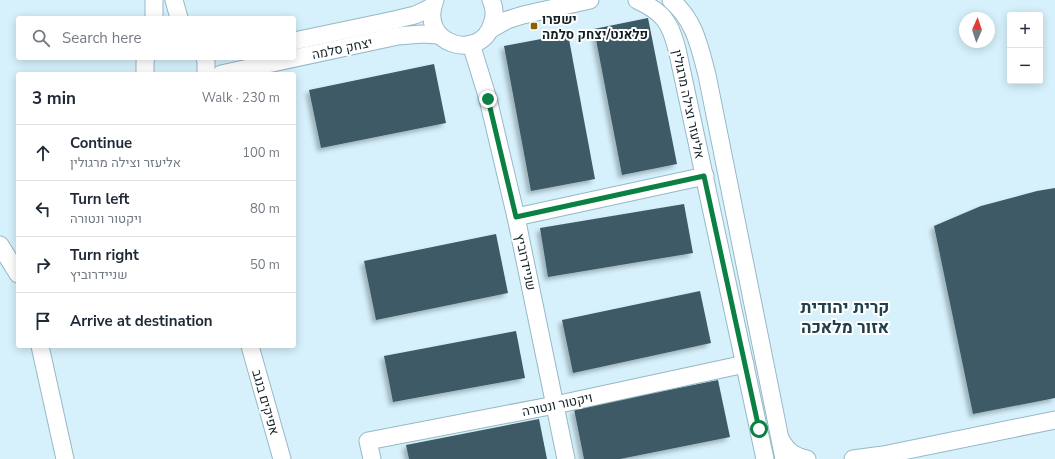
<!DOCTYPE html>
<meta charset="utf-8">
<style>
:root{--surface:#fff;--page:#f6f6f7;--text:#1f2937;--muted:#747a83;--line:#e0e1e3}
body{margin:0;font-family:"Nunito Sans",Heebo,sans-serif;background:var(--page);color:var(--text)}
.controls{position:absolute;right:12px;top:12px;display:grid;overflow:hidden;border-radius:4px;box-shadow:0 2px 10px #0003}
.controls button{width:36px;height:36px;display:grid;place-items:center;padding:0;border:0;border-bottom:1px solid var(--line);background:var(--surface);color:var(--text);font:20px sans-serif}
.compass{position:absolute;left:959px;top:12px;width:36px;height:36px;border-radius:50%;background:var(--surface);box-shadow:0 2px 10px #0003;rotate:3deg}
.stop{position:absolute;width:12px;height:12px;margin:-9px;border:3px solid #0b8043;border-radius:50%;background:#fff}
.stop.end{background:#0b8043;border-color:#fff;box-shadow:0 1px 4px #0008}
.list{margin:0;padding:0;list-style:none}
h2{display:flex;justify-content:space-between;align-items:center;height:52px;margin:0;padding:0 16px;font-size:17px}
h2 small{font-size:13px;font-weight:400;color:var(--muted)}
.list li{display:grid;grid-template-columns:26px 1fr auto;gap:12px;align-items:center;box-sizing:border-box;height:56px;padding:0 16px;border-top:1px solid var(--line)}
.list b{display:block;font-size:15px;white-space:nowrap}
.list p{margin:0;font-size:13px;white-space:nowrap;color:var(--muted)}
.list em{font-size:13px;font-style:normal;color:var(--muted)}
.icon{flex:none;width:22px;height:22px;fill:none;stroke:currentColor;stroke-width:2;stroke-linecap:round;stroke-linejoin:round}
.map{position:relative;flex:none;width:1055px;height:459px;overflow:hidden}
.search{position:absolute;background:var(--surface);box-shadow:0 2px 10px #0003;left:16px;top:16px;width:280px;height:44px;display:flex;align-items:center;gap:10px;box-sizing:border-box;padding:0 14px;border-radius:4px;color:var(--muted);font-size:15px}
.panel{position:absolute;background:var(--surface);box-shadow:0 2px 10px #0003;left:16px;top:72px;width:280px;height:276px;border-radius:4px}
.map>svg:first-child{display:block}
.building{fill:#3c5a66;filter:url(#shadow)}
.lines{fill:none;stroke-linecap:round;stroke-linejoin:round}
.minor-casing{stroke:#97b8c5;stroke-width:19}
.minor{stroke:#fff;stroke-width:17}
.route{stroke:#0b8043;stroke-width:5}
.poi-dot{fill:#8b6103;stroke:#fff;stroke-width:1.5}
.labels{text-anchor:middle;stroke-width:4;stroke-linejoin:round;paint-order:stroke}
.poi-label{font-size:13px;font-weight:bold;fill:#121f24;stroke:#fff;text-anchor:start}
.street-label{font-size:13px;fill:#121f24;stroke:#fff}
.district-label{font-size:17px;font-weight:bold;fill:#22404b;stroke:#fff}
</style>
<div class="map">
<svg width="1055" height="459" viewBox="0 0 1055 459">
<defs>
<filter id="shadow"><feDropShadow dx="-3.5" dy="3.5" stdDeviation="2" flood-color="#0004"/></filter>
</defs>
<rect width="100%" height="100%" fill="#d6f1fc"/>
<g class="building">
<path d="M648 18 677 164 622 175 594 29Z"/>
<path d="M568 34 595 179 531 191 504 46Z"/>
<path d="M434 64 446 123 321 148 309 90Z"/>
<path d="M1055 188V398L973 414 934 226 981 206 1037 191Z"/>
<path d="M684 204 693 253 548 277 540 228Z"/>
<path d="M496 234 508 293 376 320 364 261Z"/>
<path d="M700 291 711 343 573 373 562 320Z"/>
<path d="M516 331 525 378 393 402 384 356Z"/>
<path d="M718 380 730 437 620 459H584L574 409Z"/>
<path d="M539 419 547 459H409L406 445Z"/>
</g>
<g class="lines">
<defs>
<g id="minor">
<path d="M154 0V18"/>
<path d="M174 0 179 18"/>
<path d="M435 0C417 44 480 63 492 24 495 16 495 8 491 0"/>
<path d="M637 0C663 12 670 22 677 49L765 459"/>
<path d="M671 0C695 21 699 45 707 75L784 459"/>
<path d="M491 29 507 20 523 15 590 0"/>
<path d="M294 41 394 20 415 15 432 7"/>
<path d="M471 44 488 99 516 217 566 459"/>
<path d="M205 58 206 61V74"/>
<path d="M145 74V62L146 58"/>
<path d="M221 74 398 36 422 34 439 35"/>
<path d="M516 217 705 176"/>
<path d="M0 245 18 274"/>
<path d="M40 346 65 459"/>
<path d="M250 346 282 459"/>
<path d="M781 440C788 452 793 456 807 459"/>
<path d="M372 459 368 441 555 405 745 364"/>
<path d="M853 459 883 455 1055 420"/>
</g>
</defs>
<use href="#minor" class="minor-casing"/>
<use href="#minor" class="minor"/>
</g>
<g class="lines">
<path class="route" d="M488 99 516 217 704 176 759 429"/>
</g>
<rect class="poi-dot" x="530" y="22" width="8" height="8" rx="2"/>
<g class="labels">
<g class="poi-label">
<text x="542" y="24">ישפרו<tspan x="542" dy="15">פלאנט/יצחק סלמה</tspan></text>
</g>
<g class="street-label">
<text transform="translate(342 48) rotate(-12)" y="5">יצחק סלמה</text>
<text transform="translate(689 104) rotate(78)" y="5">אליעזר וצילה מרגולין</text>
<text transform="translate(526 262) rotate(78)" y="5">שניידרוביץ</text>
<text transform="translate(266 402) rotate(74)" y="5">אפיקים בנגב</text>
<text transform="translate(557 404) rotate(-12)" y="5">ויקטור ונטורה</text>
</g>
<g class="district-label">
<text x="845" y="313">קרית יהודית<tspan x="845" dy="20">אזור מלאכה</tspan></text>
</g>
</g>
</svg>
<div class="controls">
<button>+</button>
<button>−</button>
</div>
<svg class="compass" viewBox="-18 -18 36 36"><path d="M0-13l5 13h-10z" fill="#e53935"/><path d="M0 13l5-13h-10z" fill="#747a83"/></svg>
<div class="stop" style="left:759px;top:429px"></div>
<div class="stop end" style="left:488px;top:99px"></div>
<div class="search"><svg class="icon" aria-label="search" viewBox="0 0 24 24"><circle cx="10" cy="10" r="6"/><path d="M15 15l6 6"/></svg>Search here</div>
<section class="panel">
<h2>3 min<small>Walk · 230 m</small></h2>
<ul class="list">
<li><svg class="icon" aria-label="ahead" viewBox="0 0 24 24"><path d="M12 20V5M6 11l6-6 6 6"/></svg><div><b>Continue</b><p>אליעזר וצילה מרגולין</p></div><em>100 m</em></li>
<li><svg class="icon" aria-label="left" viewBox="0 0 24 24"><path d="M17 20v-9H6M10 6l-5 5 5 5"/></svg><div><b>Turn left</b><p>ויקטור ונטורה</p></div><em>80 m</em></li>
<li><svg class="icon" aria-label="right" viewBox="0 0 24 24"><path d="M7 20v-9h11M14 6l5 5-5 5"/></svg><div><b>Turn right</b><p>שניידרוביץ</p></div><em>50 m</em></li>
<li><svg class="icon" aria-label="arrive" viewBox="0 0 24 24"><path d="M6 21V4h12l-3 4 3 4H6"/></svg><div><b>Arrive at destination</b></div></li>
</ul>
</section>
</div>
